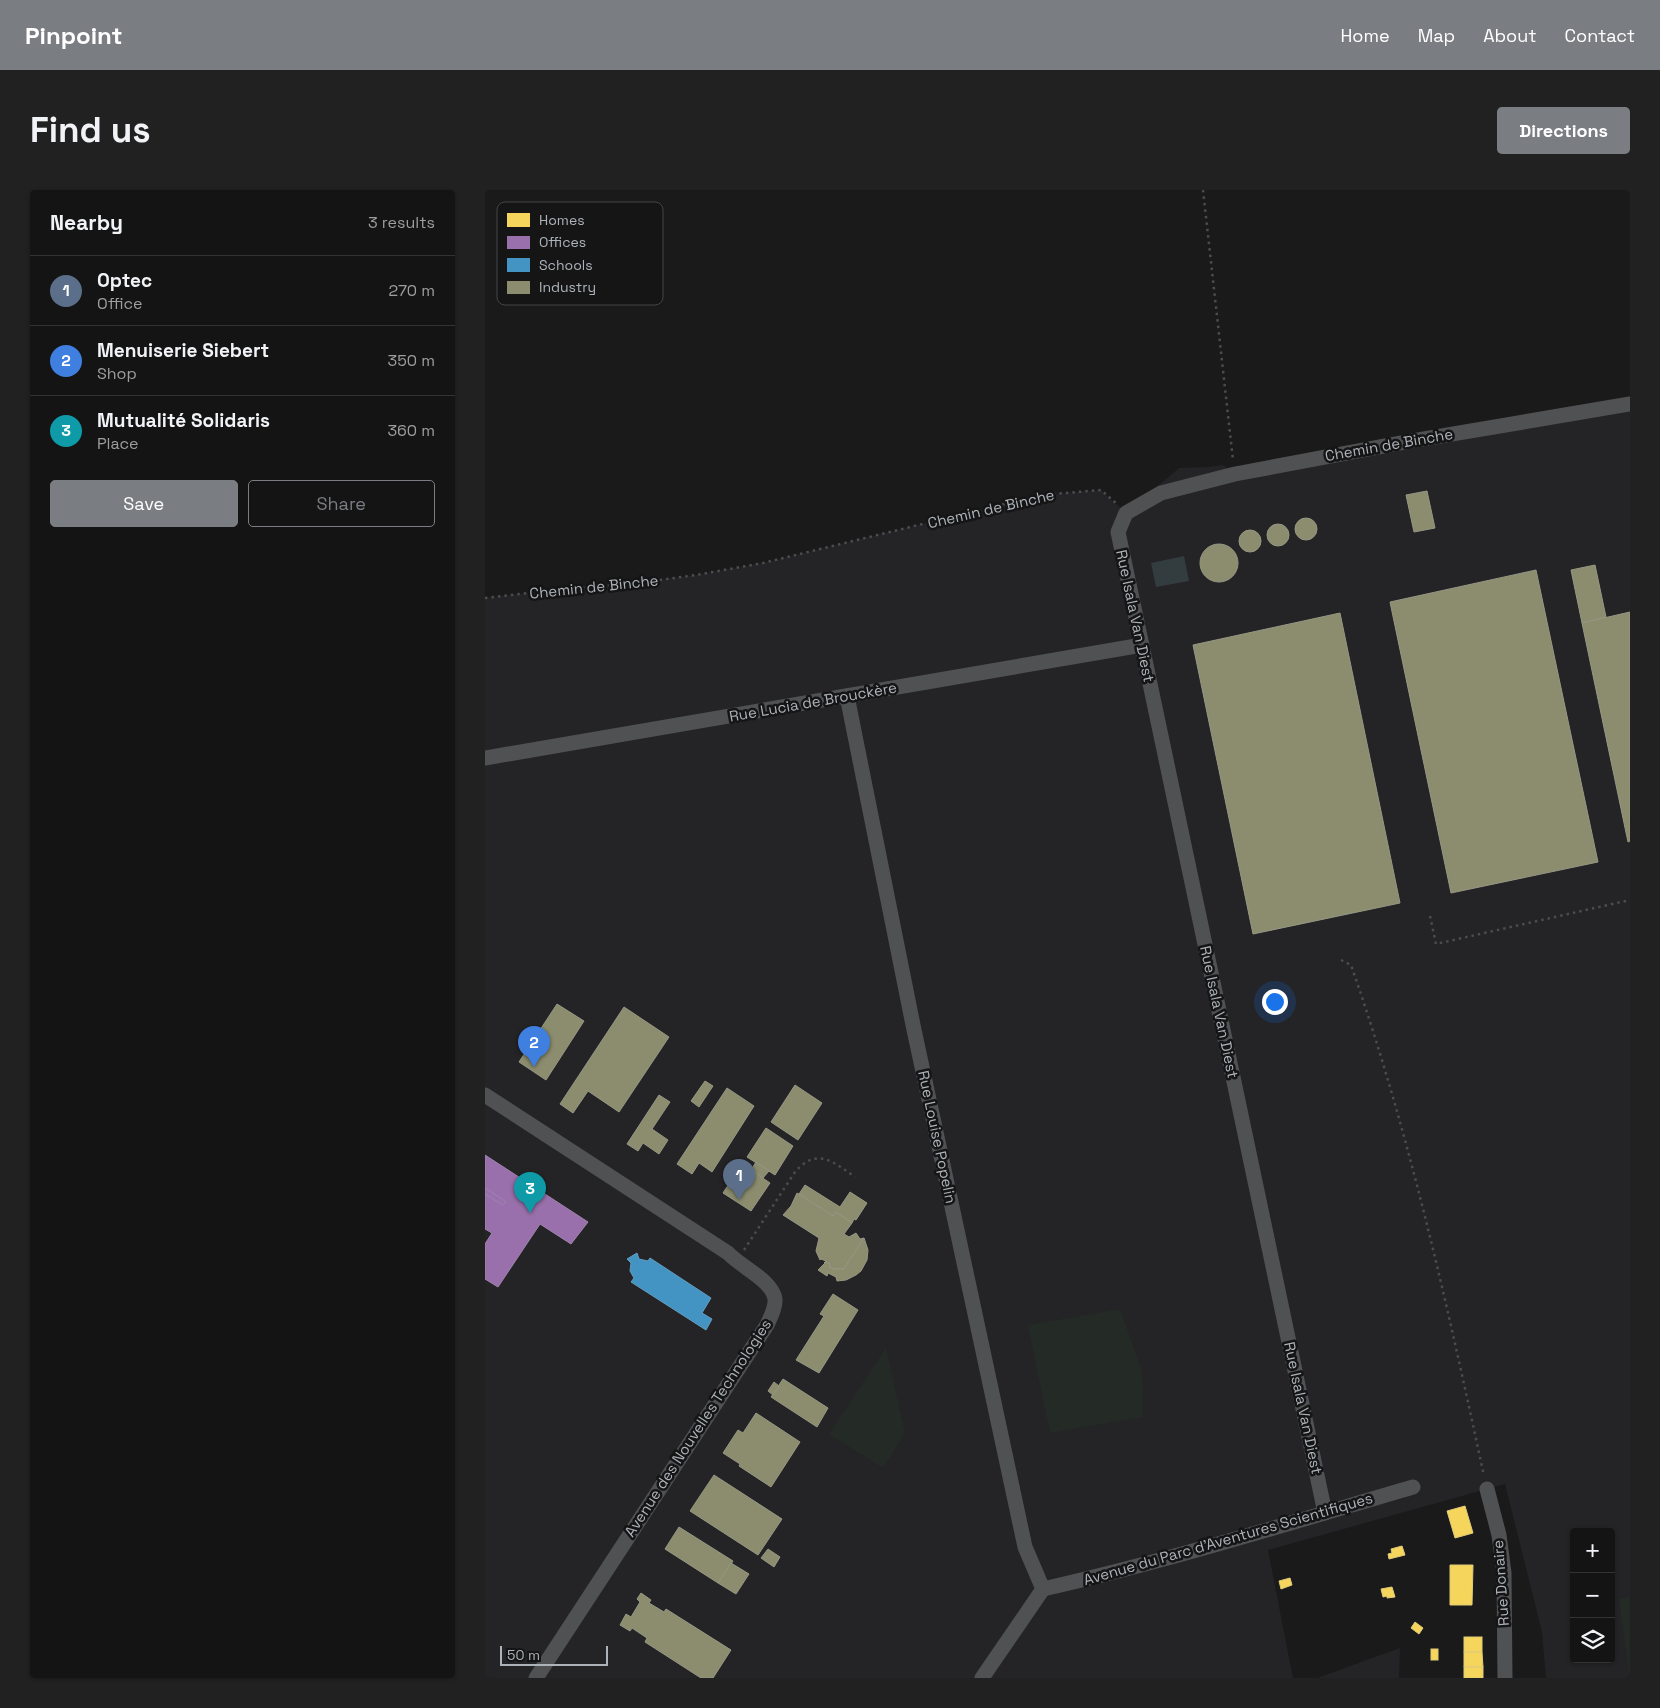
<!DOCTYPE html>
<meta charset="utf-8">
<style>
:root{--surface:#141414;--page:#212122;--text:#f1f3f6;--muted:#9d9ea0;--line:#333334;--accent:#7a7d82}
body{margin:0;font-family:"Space Grotesk",sans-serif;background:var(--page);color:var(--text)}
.controls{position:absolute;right:15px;bottom:15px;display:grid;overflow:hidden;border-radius:5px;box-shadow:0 1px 4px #0004}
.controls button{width:45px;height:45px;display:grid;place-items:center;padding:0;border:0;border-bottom:1px solid var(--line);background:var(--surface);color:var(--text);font:25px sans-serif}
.scale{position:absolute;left:15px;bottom:12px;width:108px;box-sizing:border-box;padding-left:5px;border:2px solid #aeb3b9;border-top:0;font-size:14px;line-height:18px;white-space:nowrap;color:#aeb3b9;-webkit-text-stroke:4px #151516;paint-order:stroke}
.you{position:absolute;left:789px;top:811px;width:18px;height:18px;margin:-12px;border:4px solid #fff;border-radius:50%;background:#1a73e8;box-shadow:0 0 0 8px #1a73e833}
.badge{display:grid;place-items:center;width:32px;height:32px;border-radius:50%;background:var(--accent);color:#fff;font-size:16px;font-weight:700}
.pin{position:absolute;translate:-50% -41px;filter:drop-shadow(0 1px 2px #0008)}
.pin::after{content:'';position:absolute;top:26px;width:18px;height:15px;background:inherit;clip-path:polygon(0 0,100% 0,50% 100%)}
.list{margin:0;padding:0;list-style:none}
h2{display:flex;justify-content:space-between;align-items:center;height:65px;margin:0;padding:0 20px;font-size:21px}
h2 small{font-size:16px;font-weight:400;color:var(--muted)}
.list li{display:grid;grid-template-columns:32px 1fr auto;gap:15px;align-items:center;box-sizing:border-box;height:70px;padding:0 20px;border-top:1px solid var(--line)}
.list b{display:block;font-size:19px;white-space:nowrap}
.list p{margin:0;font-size:16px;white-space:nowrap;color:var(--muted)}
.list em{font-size:16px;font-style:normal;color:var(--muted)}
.actions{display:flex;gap:10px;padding:15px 20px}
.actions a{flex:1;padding:11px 0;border:1px solid var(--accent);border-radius:5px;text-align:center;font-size:18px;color:var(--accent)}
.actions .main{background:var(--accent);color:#fff}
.icon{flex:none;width:28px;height:28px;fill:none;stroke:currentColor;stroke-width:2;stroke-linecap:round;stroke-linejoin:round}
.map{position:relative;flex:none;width:1145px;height:1488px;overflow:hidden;border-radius:5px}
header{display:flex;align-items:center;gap:30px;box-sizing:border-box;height:70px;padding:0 25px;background:var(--accent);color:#fff}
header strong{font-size:24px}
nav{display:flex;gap:28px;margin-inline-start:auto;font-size:18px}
.intro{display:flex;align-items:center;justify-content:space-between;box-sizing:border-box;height:120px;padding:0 30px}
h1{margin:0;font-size:35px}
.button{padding:12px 22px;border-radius:5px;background:var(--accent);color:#fff;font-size:18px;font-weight:700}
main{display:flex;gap:30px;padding:0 30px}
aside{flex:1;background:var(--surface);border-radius:5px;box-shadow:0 1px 4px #0004}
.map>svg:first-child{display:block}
.built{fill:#242426;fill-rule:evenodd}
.green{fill:#242a25}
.water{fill:#333c3f}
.homes{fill:#f6d55c;stroke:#e0cb78}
.offices{fill:#9970ab;stroke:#9f84af}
.schools{fill:#4393c3;stroke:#639dc0}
.industry{fill:#8c8c6e;stroke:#969884}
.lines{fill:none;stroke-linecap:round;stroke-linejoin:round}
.path{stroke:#4b4c4e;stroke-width:2.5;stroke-dasharray:2.5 4;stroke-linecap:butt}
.minor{stroke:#505153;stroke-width:15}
.labels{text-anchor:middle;stroke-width:5;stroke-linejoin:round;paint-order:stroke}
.street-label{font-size:15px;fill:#aeb3b9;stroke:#151516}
.key{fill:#151516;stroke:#434447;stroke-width:1}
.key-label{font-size:14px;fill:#aeb3b9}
</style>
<header>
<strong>Pinpoint</strong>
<nav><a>Home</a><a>Map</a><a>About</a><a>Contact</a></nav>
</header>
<div class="intro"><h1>Find us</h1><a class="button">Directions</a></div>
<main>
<aside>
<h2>Nearby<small>3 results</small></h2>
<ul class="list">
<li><span class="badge" style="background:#5c6f8a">1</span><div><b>Optec</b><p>Office</p></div><em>270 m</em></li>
<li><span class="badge" style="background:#3f7fe0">2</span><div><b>Menuiserie Siebert</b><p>Shop</p></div><em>350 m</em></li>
<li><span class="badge" style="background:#0f9aa8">3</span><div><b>Mutualité Solidaris</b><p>Place</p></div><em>360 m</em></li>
</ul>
<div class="actions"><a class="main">Save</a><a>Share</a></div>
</aside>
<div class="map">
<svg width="1145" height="1488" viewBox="0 0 1145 1488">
<rect width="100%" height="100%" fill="#1a1a1b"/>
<g class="built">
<path d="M1145 214V1488H1061L1057 1442 1020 1294 783 1360 808 1488H0V408L79 399 160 392 211 385 278 373 556 305 616 300 641 323 694 278 725 277 738 275 750 284ZM1089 1342H1126V1469H1089Z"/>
<path d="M915 1458 914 1488H832Z"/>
</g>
<g class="green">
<path d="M635 1119 657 1181 658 1227 565 1243 543 1135Z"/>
<path d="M401 1158 420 1243 398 1278 344 1244Z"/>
<path d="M1145 1406V1488L1134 1409Z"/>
</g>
<path class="water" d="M699 366 704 391 671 397 666 373Z"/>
<g class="homes">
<path d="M980 1316 988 1343 970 1348 962 1321Z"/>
<path d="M917 1356 920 1365 904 1369 903 1364 907 1363 906 1359Z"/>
<path d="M965 1375H988L987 1415H965Z"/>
<path d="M805 1388 807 1395 796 1399 794 1391Z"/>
<path d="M907 1397 910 1407 902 1408V1406L898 1407 896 1399Z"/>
<path d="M930 1432 938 1438 934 1444 926 1438Z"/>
<rect x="979" y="1447" width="18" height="15"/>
<rect x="946" y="1459" width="7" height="11"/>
<path d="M979 1462H997L998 1477H979Z"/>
<rect x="979" y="1477" width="19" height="11"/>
</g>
<g class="offices">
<path d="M0 965 103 1032 86 1054 55 1034 13 1097 0 1089V1054L7 1043 0 1039V1003L18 1015 21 1012 0 998Z"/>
<path d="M0 998 17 1009 21 1012 18 1015 0 1004Z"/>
</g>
<path class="schools" d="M152 1063 154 1069 163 1071 165 1068 226 1108 217 1123 227 1129 221 1140 146 1092 149 1088 145 1081 146 1073 142 1069Z"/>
<g class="industry">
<path d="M942 301 950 338 929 342 921 305Z"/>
<circle cx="821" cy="339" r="11"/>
<circle cx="793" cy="345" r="11"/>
<circle cx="765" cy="351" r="11"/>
<circle cx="734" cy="373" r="19"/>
<path d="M1110 375 1121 427 1097 433 1086 380Z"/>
<path d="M1051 380 1113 672 966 703 905 412Z"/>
<path d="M1145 422V651L1143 652 1097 433Z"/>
<path d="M855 423 915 713 768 744 708 455Z"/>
<path d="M72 814 99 831 61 890 34 872Z"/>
<path d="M139 817 184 847 134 922 103 901 88 923 75 914Z"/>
<path d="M220 891 228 896 214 917 206 911Z"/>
<path d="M310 895 337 913 313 950 286 932Z"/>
<path d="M242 898 269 916 227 982 214 973 207 984 192 974Z"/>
<path d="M174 905 185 912 167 939 183 950 174 964 158 953 153 961 142 954Z"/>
<path d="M281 938 308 956 290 985 262 967Z"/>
<path d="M271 972 284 981 278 988 266 980Z"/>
<path d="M257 974 285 993 266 1021 238 1003Z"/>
<path d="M320 995 355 1017 365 1002 382 1013 371 1030 369 1029 367 1033 351 1022 348 1026 314 1004Z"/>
<path d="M312 1003 348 1026 351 1022 367 1033 359 1044 364 1047 371 1043 375 1049 379 1048 359 1079H349L344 1077 345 1074 341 1072 339 1073 341 1071 336 1069 335 1070 331 1061 334 1048 298 1025 306 1016Z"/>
<path d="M379 1048 383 1060 382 1070 376 1081 371 1085 361 1090 352 1091 351 1087 343 1083 342 1086 333 1080 341 1072 345 1074 344 1077 349 1079H359Z"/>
<path d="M348 1104 373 1120 334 1183 311 1170 339 1126 335 1124Z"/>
<path d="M298 1189 343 1218 332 1237 286 1207Z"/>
<path d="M289 1192 294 1196 288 1205 283 1201Z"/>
<path d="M271 1223 315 1252 286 1297 254 1276 255 1274 238 1263 253 1240 258 1243Z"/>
<path d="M229 1285 297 1329 273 1365 205 1321Z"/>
<path d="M194 1337 248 1371 233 1393 180 1359Z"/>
<path d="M283 1359 295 1367 289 1377 276 1368Z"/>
<path d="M246 1373 264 1384 251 1404 233 1393Z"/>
<path d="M156 1403 166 1410 164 1413 179 1422 181 1419 246 1460 228 1488H216L160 1452 162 1448 147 1438 145 1441 135 1435 141 1424 146 1427 155 1412 152 1409Z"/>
</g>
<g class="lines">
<g class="path">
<path d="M718 0 748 270"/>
<path d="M0 408 79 399 160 392 211 385 278 373 556 305 616 300 632 314"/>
<path d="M945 726 951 754 1145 710"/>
<path d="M856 770 866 775C924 941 962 1114 999 1286"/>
<path d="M259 1060 310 982C332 957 347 971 370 987"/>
</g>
<g class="minor">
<path d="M362 506 428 835 540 1357 558 1399 497 1488"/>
<path d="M0 568 657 455"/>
<path d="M0 905 243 1063C256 1077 287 1090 290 1109 291 1118 285 1128 282 1135L51 1488"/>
<path d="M1002 1299 1014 1345 1019 1383 1020 1488"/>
<path d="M840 1323 633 342 641 323 676 303 750 284 926 251 1145 214"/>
<path d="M558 1399C683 1371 805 1333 928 1297"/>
</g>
</g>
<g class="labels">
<g class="street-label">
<text transform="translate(904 255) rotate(-10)" y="5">Chemin de Binche</text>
<text transform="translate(506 319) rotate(-13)" y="5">Chemin de Binche</text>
<text transform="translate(109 397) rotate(-6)" y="5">Chemin de Binche</text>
<text transform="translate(650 426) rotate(78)" y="5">Rue Isala Van Diest</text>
<text transform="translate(328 512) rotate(-10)" y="5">Rue Lucia de Brouckère</text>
<text transform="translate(734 822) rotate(78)" y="5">Rue Isala Van Diest</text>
<text transform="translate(452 947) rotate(78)" y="5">Rue Louise Popelin</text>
<text transform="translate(818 1218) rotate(78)" y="5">Rue Isala Van Diest</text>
<text transform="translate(213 1238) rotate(-57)" y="5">Avenue des Nouvelles Technologies</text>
<text transform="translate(743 1349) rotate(-16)" y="5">Avenue du Parc d'Aventures Scientifiques</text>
<text transform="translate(1016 1393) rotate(-94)" y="5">Rue Donaire</text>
</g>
</g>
<rect x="12" y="12" width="166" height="103" rx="8" class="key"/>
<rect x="22" y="23" width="23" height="14" fill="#f6d55c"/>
<rect x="22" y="46" width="23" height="13" fill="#9970ab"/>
<rect x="22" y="68" width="23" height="14" fill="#4393c3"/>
<rect x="22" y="91" width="23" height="13" fill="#8c8c6e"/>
<g class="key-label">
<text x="54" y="35">Homes</text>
<text x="54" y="57">Offices</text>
<text x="54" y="80">Schools</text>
<text x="54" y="102">Industry</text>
</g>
</svg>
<div class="controls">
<button>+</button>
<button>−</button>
<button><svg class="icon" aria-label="layers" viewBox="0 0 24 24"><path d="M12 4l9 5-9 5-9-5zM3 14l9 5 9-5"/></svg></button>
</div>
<div class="scale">50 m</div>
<div class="you"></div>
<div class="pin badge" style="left:254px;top:1010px;background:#5c6f8a">1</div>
<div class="pin badge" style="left:49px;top:877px;background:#3f7fe0">2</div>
<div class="pin badge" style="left:45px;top:1023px;background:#0f9aa8">3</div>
</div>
</main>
